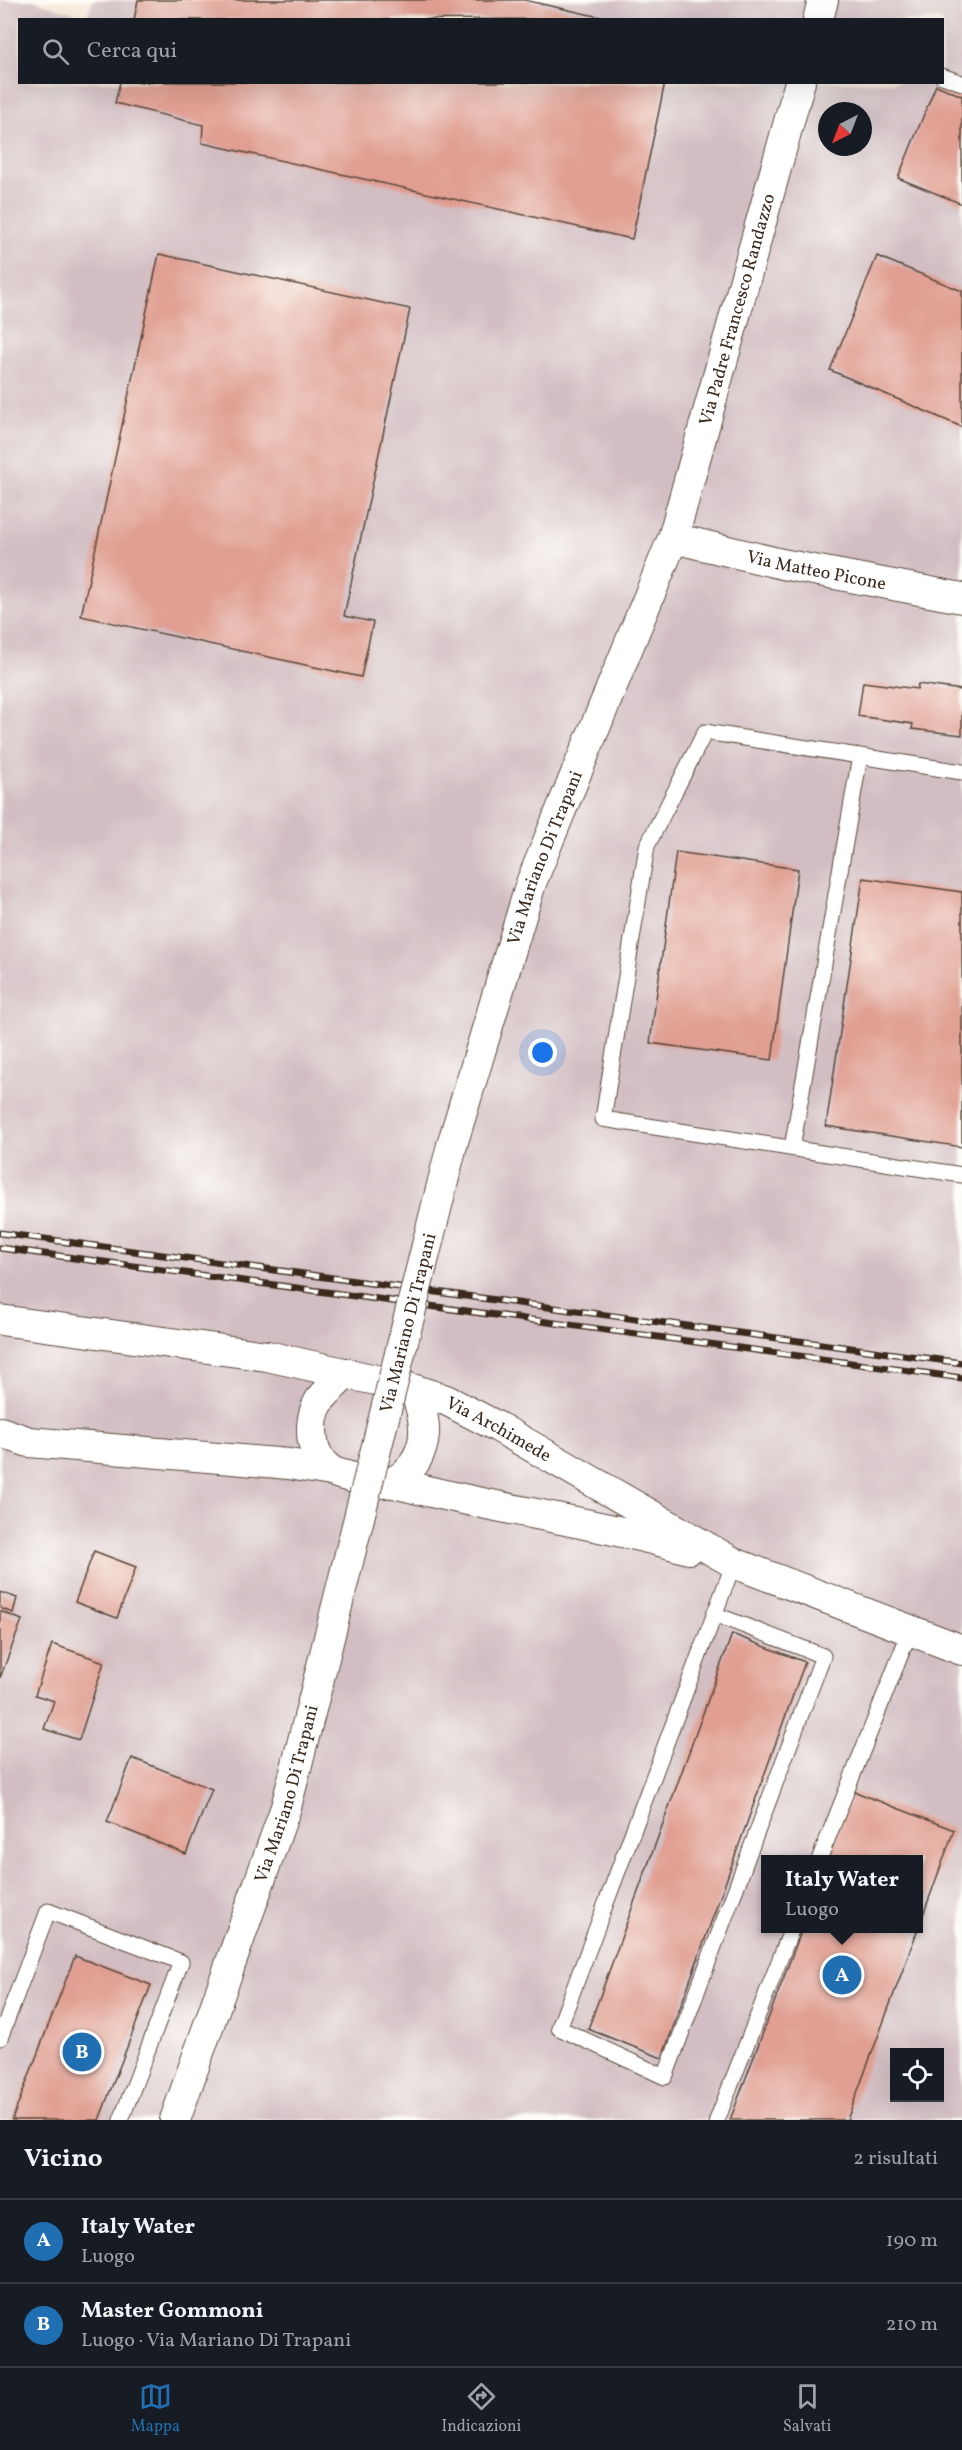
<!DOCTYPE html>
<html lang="it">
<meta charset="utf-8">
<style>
:root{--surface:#171b24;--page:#20242c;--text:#f1f3f6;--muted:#9ea1a6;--line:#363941;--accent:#1f6fb2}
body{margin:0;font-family:Vollkorn,serif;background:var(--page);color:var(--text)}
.controls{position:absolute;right:18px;bottom:18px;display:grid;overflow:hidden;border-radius:0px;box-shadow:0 6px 24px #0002}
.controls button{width:54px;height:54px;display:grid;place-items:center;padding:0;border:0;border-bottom:2px solid var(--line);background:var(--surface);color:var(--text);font:30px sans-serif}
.compass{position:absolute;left:818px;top:102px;width:54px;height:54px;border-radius:50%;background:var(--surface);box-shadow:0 6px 24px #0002;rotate:222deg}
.you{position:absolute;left:543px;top:1053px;width:21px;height:21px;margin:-15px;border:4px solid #fff;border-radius:50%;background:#1a73e8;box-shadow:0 0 0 9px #1a73e833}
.badge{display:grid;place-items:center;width:39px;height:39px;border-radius:50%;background:var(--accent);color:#fff;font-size:20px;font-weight:700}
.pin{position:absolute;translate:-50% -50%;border:3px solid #fff;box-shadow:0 2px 6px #0006}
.popup{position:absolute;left:761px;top:1855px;width:162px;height:78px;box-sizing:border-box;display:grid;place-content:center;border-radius:0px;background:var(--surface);filter:drop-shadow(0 2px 4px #0005);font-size:20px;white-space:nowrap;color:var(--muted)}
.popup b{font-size:22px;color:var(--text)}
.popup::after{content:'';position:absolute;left:50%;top:100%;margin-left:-12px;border:12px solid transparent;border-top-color:var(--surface)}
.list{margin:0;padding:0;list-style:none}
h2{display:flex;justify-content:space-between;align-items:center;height:78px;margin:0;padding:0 24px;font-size:26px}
h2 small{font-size:20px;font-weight:400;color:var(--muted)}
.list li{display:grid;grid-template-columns:39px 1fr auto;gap:18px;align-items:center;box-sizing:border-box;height:84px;padding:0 24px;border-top:2px solid var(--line)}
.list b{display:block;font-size:22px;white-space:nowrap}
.list p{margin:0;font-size:20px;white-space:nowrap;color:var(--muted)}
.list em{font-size:20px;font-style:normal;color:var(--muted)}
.icon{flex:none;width:33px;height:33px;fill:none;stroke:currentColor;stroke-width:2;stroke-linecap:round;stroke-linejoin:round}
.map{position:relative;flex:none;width:962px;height:2120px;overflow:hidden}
.search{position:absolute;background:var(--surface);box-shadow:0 6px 24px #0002;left:18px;right:18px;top:18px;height:66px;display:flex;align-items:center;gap:15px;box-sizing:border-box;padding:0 21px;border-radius:0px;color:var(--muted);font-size:22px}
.sheet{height:246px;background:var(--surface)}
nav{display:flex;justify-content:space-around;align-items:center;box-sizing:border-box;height:84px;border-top:2px solid var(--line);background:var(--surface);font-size:16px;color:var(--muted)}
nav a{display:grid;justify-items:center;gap:3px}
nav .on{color:var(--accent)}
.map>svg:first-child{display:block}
.industrial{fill:#d2bec2;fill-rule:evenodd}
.building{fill:#e09f92}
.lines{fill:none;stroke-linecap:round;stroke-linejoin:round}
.lane-casing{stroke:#58473a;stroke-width:17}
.street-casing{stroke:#58473a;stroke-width:32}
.lane{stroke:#fff;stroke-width:15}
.street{stroke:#fff;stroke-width:30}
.rail-casing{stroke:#3b2a1e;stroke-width:7}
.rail{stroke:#fdfcf7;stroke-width:4.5;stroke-dasharray:14;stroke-linecap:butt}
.street-bridge-casing{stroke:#58473a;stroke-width:32;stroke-linecap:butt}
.street-bridge{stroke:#fff;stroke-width:30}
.labels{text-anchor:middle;stroke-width:4.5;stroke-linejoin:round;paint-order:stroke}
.street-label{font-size:18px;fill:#3b2a1e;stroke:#fdfcf7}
</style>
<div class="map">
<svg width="962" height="2120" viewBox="0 0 962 2120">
<rect width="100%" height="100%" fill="#fdfcf7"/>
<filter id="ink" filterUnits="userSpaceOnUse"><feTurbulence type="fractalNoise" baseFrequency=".0167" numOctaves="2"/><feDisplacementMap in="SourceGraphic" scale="12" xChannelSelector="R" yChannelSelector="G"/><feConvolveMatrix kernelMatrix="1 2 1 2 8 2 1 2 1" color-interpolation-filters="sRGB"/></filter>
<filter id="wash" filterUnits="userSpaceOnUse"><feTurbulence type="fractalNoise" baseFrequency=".008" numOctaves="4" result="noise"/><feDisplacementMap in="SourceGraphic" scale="24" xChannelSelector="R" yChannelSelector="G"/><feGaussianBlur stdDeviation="1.35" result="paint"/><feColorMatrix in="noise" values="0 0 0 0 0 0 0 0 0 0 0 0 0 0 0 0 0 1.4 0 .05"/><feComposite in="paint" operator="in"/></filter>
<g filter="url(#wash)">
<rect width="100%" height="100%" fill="#f9ebdb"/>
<path class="industrial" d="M0 0H33L87 18 93 0H962V2120H0ZM20 20H942V82H20ZM827 111H863V147H827ZM766 1860H918V1928H766ZM894 2052H940V2098H894Z"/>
<g id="blocks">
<g class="building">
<path d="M138 0H524L609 19 134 20Z"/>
<path d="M120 82H665L632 239 202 143 203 125 115 103Z"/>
<path d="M936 85 962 96V204L898 178Z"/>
<path d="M159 254 410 309 344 616 373 622 361 677 81 616Z"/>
<path d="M877 256 962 291V427L830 370Z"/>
<path d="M863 682 917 689 918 684 962 690V735L912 729 913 724 858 716Z"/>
<path d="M676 852 798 869 772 1060 650 1043Z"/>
<path d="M863 878 962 892V1147L826 1126Z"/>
<path d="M94 1551 136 1567 117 1618 75 1602Z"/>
<path d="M0 1592 17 1598 13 1613 0 1608Z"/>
<path d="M0 1611 22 1620 0 1678Z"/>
<path d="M732 1634 805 1662 662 2058 588 2029Z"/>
<path d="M52 1644 104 1662 79 1740 44 1729 54 1701 35 1695Z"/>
<path d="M132 1758 212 1789 186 1854 107 1822Z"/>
<path d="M853 1791 954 1830 919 1926 918 1860H827Z"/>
<path d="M802 1929H918L847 2120H730Z"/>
<path d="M75 1956 151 1985 99 2120H12Z"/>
</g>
</g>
</g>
<g filter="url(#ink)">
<use href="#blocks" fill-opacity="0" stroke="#58473a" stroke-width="1.5"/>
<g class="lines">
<defs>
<g id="lane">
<path d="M942 76 962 83"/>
<path d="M962 772 705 732 647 846 603 1119 962 1175"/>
<path d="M792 1148 860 756"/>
<path d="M714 1614 823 1656 665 2077 559 2028 724 1589 734 1563"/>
<path d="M819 1860 910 1631"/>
<path d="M0 2038 48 1911 181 1962 121 2120"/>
<path d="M717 2120 792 1928"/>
</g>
<g id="street">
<path d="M818 20 823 0"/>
<path id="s1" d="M673 538 782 564 962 598"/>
<path id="s2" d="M452 1145 531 883 673 538 800 82"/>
<path id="s3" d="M0 1320 267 1356 403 1386 446 1400 498 1427 734 1563 962 1650"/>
<path d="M346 1373C337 1382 328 1390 320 1400 307 1420 309 1458 332 1471 337 1474 344 1475 350 1477 360 1480 380 1485 391 1482 409 1477 423 1453 424 1435 425 1420 420 1405 415 1390"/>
<path d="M0 1432 29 1442 289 1464 331 1471"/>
<path d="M390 1482C489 1508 591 1521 689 1549"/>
<path id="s4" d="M175 2120 286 1807 319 1678"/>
</g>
</defs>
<use href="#lane" class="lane-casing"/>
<use href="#street" class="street-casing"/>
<use href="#lane" class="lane"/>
<use href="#street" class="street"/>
<defs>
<g id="rail">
<path d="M0 1233 962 1363"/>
<path d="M0 1248 962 1378"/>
</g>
</defs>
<use href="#rail" class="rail-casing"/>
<use href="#rail" class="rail"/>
<defs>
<g id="street-bridge">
<path id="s5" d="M319 1678 452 1145"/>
</g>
</defs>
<use href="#street-bridge" class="street-bridge-casing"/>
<use href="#street-bridge" class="street-bridge"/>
</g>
</g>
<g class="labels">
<g class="street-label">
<text dy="6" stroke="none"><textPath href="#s2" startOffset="884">Via Padre Francesco Randazzo</textPath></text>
<text dy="6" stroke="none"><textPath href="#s1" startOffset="147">Via Matteo Picone</textPath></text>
<text dy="6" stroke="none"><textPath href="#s2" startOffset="302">Via Mariano Di Trapani</textPath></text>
<text dy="6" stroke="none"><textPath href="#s5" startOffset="366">Via Mariano Di Trapani</textPath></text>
<text dy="6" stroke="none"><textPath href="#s3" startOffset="514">Via Archimede</textPath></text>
<text dy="6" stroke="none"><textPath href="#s4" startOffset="345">Via Mariano Di Trapani</textPath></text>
</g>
</g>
</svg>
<div class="controls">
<button><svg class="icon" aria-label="locate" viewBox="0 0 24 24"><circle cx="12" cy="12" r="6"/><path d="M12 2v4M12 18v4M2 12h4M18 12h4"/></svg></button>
</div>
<svg class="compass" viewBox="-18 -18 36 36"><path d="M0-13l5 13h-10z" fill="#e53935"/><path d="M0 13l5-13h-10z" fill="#9ea1a6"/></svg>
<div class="you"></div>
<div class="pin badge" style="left:842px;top:1975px">A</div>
<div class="popup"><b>Italy Water</b>Luogo</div>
<div class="pin badge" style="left:82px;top:2052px">B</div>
<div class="search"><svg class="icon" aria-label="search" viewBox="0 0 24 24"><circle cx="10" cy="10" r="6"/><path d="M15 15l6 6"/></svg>Cerca qui</div>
</div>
<section class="sheet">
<h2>Vicino<small>2 risultati</small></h2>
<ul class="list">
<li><span class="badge">A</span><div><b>Italy Water</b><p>Luogo</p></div><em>190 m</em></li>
<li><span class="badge">B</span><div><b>Master Gommoni</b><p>Luogo · Via Mariano Di Trapani</p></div><em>210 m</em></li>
</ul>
</section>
<nav>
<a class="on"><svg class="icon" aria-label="map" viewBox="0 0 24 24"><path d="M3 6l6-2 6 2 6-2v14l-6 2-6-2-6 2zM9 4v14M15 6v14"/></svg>Mappa</a>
<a><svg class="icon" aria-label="directions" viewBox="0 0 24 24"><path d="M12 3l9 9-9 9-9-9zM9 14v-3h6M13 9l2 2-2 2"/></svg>Indicazioni</a>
<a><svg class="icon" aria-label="saved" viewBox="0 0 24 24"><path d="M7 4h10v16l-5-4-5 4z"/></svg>Salvati</a>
</nav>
